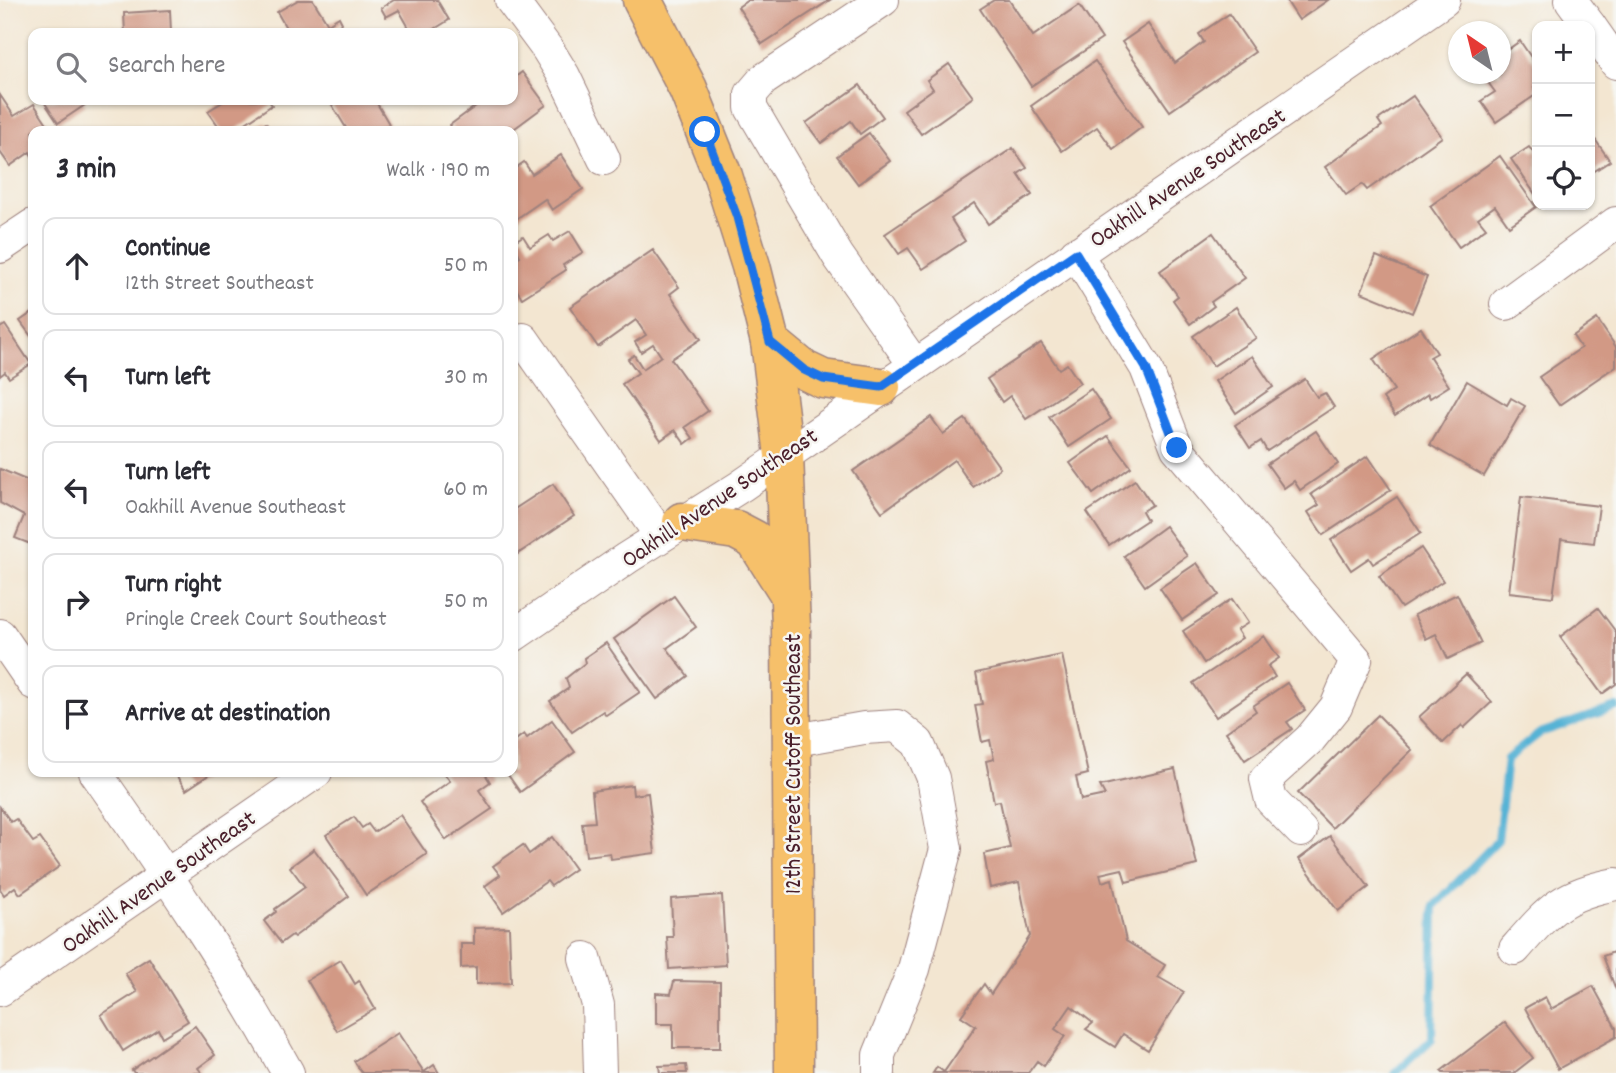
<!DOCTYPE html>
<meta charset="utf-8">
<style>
:root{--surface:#fff;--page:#f7f7f7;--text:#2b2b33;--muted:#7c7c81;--line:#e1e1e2}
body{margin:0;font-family:Dekko,sans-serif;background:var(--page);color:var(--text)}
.controls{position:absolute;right:21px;top:21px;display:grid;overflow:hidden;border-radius:14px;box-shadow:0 2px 5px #0004}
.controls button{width:63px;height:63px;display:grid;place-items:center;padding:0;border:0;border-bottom:2px solid var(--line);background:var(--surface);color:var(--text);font:35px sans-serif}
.compass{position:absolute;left:1448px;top:21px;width:63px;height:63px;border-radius:50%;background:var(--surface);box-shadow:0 2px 5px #0004;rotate:325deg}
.stop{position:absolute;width:21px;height:21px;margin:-16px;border:5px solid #1a73e8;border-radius:50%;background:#fff}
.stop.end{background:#1a73e8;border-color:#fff;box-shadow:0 2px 7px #0008}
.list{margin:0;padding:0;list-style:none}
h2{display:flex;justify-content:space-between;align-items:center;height:91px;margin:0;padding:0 28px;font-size:30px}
h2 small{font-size:23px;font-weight:400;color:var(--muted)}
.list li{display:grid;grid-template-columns:46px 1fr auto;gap:21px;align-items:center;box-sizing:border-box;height:98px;margin:0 14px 14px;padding:0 14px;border:2px solid var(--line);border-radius:14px}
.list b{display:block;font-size:26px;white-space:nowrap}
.list p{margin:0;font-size:23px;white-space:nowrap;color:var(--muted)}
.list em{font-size:23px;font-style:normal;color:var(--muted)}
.icon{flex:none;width:38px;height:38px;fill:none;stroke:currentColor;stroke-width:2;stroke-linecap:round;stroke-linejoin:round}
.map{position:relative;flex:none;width:1616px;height:1073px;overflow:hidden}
.search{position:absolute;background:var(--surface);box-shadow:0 2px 5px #0004;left:28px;top:28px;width:490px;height:77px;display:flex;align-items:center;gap:18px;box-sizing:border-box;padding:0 24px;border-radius:14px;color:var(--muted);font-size:26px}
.panel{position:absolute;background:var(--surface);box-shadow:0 2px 5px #0004;left:28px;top:126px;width:490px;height:651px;border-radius:14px}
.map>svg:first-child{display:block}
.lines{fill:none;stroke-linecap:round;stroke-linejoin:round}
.stream{stroke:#57b3d5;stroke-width:8}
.building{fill:#d29985}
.minor-casing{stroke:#9e827e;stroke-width:34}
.major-casing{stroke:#9e827e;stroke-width:41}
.minor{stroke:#fff;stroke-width:32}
.major{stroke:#f6c06b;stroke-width:38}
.route{stroke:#1a73e8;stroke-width:9}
.labels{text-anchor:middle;stroke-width:5;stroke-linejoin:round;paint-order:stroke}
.street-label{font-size:24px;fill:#4a1f2b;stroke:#f6f6f2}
</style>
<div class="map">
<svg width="1616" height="1073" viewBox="0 0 1616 1073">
<rect width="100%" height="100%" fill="#f6f6f2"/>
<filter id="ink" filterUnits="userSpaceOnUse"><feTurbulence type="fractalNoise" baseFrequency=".0143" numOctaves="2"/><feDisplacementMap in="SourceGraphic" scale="14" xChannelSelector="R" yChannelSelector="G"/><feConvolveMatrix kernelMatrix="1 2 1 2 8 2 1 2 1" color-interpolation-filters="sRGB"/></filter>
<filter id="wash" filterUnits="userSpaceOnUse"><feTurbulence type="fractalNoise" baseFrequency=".00686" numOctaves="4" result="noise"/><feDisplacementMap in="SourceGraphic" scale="28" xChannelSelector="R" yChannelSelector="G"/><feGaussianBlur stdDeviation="1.57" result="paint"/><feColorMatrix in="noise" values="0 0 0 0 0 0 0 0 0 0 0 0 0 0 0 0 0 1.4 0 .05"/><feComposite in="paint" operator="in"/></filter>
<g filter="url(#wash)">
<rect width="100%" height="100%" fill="#f3e6d1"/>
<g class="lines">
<path class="stream" d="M1395 1073 1432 1039 1434 906 1498 840 1507 759 1540 733 1616 707"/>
</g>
<g id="blocks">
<g class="building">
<path d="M298 0H313L328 24 339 17 342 23 333 29 335 33H289L277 12Z"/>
<path d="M394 0H437L449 20 428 33H412L399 10 386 17 381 8Z"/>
<path d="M748 0H830L762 44 738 7Z"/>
<path d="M994 0H1009L1033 36 1079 5 1102 39 1031 86 980 9Z"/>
<path d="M1286 0H1328L1299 20Z"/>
<path d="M170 10 171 33H125L124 13Z"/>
<path d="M1229 14 1255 52 1170 111 1122 42 1148 24 1175 63 1204 42 1199 34Z"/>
<path d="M1520 41 1537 66V86L1534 88 1537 94 1496 122 1481 101 1495 92 1482 74H1500V49L1503 53Z"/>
<path d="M1095 61 1142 127 1113 149 1097 127 1062 151 1031 106Z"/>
<path d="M949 64 973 97 921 134 904 110 933 89 927 80Z"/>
<path d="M522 72 546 105 511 131H454L450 125 484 100H513V79Z"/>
<path d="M860 85 883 117 860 134 851 121 821 143 806 123Z"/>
<path d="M0 95 14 116 34 104 52 131H33V158L30 152 10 166 0 152Z"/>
<path d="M1413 96 1442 137 1367 190 1362 184 1346 195 1325 167 1382 126 1378 120Z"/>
<path d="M43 100H82L85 105 58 123Z"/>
<path d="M226 100H268L272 105 234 131H222L208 111Z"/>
<path d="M329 100H375L389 124 377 131H348Z"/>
<path d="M266 123 272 131H253Z"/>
<path d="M1590 132 1610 161 1590 174Z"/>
<path d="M869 133 890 161 858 184 837 156Z"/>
<path d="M1529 147 1533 152 1537 149V197L1511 159Z"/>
<path d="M1013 148 1027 168 1018 174 1032 195 988 224 974 203 951 219 965 241 923 269 908 248 899 254 885 234Z"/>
<path d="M561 155 583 189 552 210 545 199 513 221V170L524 162 532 174Z"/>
<path d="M1500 156 1536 207 1509 226 1495 206 1478 218 1486 228 1459 247 1430 206Z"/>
<path d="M570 231 583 252 563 265 566 270 522 298 513 284V260L520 256 513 242 523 236 530 247 549 235 553 241Z"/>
<path d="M1213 233 1245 278 1211 302 1214 306 1190 324 1173 300 1178 296 1160 271Z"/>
<path d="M653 250 679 287 670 294 701 339 671 359 708 411 685 427 693 438 685 444 675 430 661 440 622 384 638 373 628 359 634 355 643 369 661 356 653 344 641 352 635 342 646 335 636 320 598 347 570 307Z"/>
<path d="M1376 256 1427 277 1412 313 1361 292Z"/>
<path d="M1236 307 1256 338 1213 366 1193 336Z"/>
<path d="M33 312V339L20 321Z"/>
<path d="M1597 319 1616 347V366L1559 405 1539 377 1581 348 1573 336Z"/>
<path d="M5 325 31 364 9 378 5 372 0 376V328Z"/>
<path d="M1421 328 1437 353 1430 357 1449 386 1430 398 1428 394 1395 416 1383 398 1394 390 1373 359Z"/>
<path d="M1041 343 1059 369 1067 364 1080 383 1026 419 1010 396 1002 402 987 379Z"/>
<path d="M1252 356 1273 387 1236 413 1215 381Z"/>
<path d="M1305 379 1317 397 1325 393 1334 407 1267 451 1261 441 1250 448 1235 425Z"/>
<path d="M1467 381 1507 405 1511 398 1525 406 1484 476 1430 445Z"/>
<path d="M1091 389 1111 419 1069 447 1049 417Z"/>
<path d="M931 417 943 434 965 419 1000 468 973 487 954 460 882 512 853 471Z"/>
<path d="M1316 431 1338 464 1300 490 1294 481 1284 488 1267 464Z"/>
<path d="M1108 436 1131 467 1093 494 1070 463Z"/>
<path d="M1368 456 1391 490 1323 535 1308 512 1319 505 1311 494Z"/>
<path d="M0 469 33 483V545L15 538 24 516 0 503Z"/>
<path d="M1135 480 1152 505 1142 511 1147 520 1109 545 1087 512Z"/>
<path d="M553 484 574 516 513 557V510Z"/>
<path d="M1397 497 1421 533 1373 564 1369 558 1351 570 1331 540Z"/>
<path d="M1521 497 1599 506 1594 543 1561 539 1553 597 1509 592Z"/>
<path d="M1165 526 1187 556 1145 586 1124 556Z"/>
<path d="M1421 548 1443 581 1401 608 1379 576Z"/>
<path d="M1197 563 1219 595 1182 620 1160 588Z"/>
<path d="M1457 594 1481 643 1448 659 1436 634 1426 639 1414 615Z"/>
<path d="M674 596 696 627 667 648 688 676 657 699 614 639Z"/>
<path d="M1232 599 1248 623 1237 630 1242 638 1204 663 1183 631Z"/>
<path d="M1598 608 1616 632V684L1602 694 1560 637Z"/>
<path d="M1264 636 1279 658 1268 666 1275 677 1216 717 1193 683Z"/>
<path d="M606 643 640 692 606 715 603 711 572 732 550 701 569 688 566 678 585 663 584 658Z"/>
<path d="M1062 655 1088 774 1076 777 1081 800 1105 795 1100 786 1175 769 1197 865 1126 882 1122 869 1100 874 1102 882 1112 879 1126 941 1165 965 1158 977 1184 992 1148 1050 1123 1034 1115 1047 1086 1029 1093 1023 1071 1006 1055 1029 1065 1036 1044 1066 1037 1061 1028 1073H933L937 1067 944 1072 976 1026 961 1016 984 984 991 994 1030 936 1019 882 990 888 984 854 1010 848 1000 801 994 802 986 761 994 759 990 740 982 742 975 705 982 704 976 673Z"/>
<path d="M1466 674 1492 702 1464 728 1462 725 1443 743 1419 717Z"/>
<path d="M1287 683 1305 710 1287 722 1292 729 1245 760 1226 732 1256 711 1253 706Z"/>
<path d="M1378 715 1412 750 1332 828 1298 793Z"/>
<path d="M552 720 575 752 520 792 506 772H513V742L524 734 527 738Z"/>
<path d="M174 772H213L186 790Z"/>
<path d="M443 772H484L490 782 479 790 492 809 446 840 420 802 450 781Z"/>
<path d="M632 785 633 795 648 793 655 853 611 859 610 853 586 856 582 823 595 822 592 791Z"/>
<path d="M0 807 11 822 16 819 33 842 40 838 60 866 20 894 15 887 4 895 0 889Z"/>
<path d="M400 815 427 854 366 895 326 835 354 817 362 828 368 824 374 832Z"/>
<path d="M1330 836 1369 887 1338 911 1299 859Z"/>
<path d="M552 837 575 869 551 886 547 881 503 912 485 886 500 875 493 866 523 845 529 854Z"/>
<path d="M314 849 349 896 294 937 292 935 281 943 264 921 276 912 275 909 305 887 290 867Z"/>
<path d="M722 895 726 965 669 969 667 937H673L671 899Z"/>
<path d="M509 927 511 983 476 984V967L461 968V944H474V928Z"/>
<path d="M1616 951V990L1603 956Z"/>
<path d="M149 958 188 1021 162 1037 158 1029 123 1051 101 1015 137 992 125 973Z"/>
<path d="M341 960 355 984 359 981 375 1009 337 1031 307 980Z"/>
<path d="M674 981 720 982V1048H673V1024H656V993L671 994Z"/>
<path d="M1593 986 1616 1028V1037L1558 1069 1525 1008 1545 997 1551 1009Z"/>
<path d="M1505 1022 1533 1058 1514 1073H1443L1441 1071Z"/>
<path d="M195 1026 215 1055 198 1068 202 1073H134L132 1070Z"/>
<path d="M398 1033 424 1072 434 1065 439 1073H362L354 1061Z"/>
<path d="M686 1065 687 1073H660L659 1066Z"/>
</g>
</g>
</g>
<g filter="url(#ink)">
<use href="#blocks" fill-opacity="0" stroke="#9e827e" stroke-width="2"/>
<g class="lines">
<defs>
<g id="minor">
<path d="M511 0 548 50 564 76 604 159"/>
<path d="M883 0 763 80 751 94V108L838 256 914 364"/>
<path d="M1571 0 1590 26"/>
<path d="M1590 26 1616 63"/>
<path d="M0 247 33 225"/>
<path d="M1076 253 1146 368 1177 448 1356 660 1336 707 1310 739 1266 779 1271 800 1301 831"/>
<path d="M1506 304 1616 223"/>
<path d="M523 339 661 536"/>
<path d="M0 635 33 683"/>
<path d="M513 636 627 558 741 486 1444 0"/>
<path d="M790 741 864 728 897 726 918 743 933 778 946 849 914 969 879 1055V1073"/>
<path d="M95 772C164 870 230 968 288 1073"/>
<path d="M1515 949C1549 910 1562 894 1616 884"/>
<path d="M585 958 598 1005 600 1073"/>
<path d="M0 990 316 772"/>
</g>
<g id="major">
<path d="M642 0 688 89 723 176 751 266 770 342 784 455 791 627 794 1073"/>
<path d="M770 342 804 370 823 379 881 387"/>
<path d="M682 522 736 530 755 540 788 592"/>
</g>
</defs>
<use href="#minor" class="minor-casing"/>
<use href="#major" class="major-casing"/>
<use href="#minor" class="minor"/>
<use href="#major" class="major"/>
</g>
</g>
<g class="lines" filter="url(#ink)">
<path class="route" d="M705 132 737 217 770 342 804 370 823 379 881 387 1076 253 1146 368 1177 448"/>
</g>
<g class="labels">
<g class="street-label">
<text transform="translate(1187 177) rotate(-34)" y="8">Oakhill Avenue Southeast</text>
<text transform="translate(719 497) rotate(-34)" y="8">Oakhill Avenue Southeast</text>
<text transform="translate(792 764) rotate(-90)" y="8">12th Street Cutoff Southeast</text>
<text transform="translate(158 881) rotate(-35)" y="8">Oakhill Avenue Southeast</text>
</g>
</g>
</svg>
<div class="controls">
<button>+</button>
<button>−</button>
<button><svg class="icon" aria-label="locate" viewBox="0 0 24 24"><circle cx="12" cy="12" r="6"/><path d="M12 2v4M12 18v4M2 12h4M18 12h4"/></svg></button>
</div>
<svg class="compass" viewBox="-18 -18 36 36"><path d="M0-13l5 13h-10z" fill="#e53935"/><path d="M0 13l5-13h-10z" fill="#7c7c81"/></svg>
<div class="stop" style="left:705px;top:132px"></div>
<div class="stop end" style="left:1177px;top:448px"></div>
<div class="search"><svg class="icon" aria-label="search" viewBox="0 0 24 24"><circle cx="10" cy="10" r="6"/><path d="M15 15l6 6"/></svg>Search here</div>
<section class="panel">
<h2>3 min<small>Walk · 190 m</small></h2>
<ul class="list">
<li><svg class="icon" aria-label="ahead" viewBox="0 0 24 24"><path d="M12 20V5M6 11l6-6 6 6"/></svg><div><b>Continue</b><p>12th Street Southeast</p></div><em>50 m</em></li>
<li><svg class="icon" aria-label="left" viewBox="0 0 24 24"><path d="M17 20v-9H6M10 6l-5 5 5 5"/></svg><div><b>Turn left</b></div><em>30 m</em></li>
<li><svg class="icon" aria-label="left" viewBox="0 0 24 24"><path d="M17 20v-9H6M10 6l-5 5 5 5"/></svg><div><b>Turn left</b><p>Oakhill Avenue Southeast</p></div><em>60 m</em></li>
<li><svg class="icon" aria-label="right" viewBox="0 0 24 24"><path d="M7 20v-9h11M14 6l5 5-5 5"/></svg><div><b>Turn right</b><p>Pringle Creek Court Southeast</p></div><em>50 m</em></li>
<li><svg class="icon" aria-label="arrive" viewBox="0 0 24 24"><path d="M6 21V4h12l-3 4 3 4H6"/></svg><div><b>Arrive at destination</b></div></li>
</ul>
</section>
</div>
